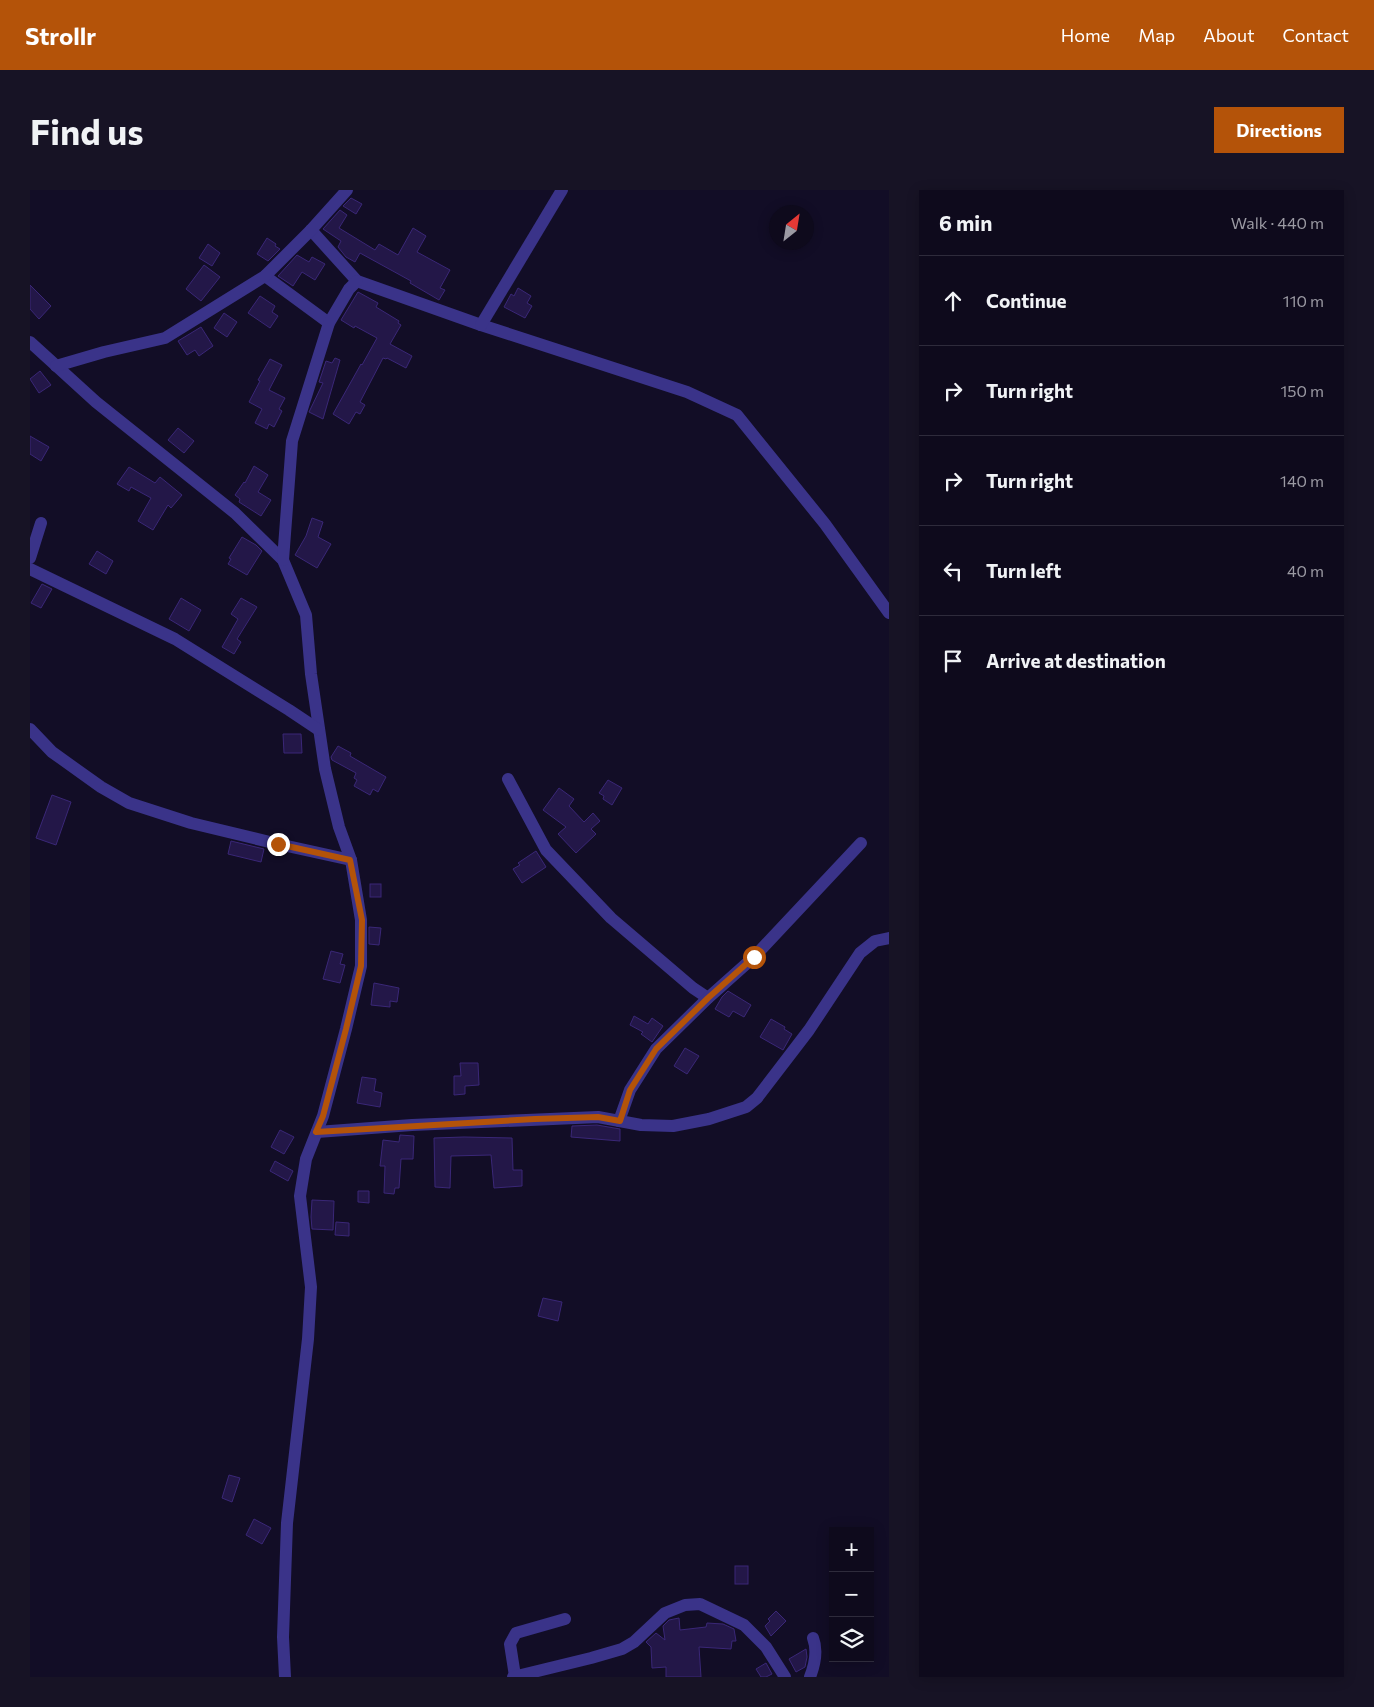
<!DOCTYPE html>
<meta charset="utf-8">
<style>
:root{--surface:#0e0a1c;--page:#171325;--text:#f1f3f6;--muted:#9b9aa3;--line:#2e2b3b;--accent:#b45309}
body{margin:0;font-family:Commissioner,sans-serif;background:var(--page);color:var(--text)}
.controls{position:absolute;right:15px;bottom:15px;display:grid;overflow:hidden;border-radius:0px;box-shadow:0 2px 12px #0003}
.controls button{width:45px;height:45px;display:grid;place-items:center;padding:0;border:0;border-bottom:1px solid var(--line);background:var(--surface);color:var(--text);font:25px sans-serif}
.compass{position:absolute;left:739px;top:15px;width:45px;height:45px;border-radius:50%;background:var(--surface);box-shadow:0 2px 12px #0003;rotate:30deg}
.stop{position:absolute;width:15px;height:15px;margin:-11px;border:4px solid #b45309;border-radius:50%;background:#fff}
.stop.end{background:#b45309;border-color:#fff;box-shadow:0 1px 5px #0008}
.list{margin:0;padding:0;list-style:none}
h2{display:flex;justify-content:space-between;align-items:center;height:65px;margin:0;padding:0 20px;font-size:21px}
h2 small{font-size:16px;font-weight:400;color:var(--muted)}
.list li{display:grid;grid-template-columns:32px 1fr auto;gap:15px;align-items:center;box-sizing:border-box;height:90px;padding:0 20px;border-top:1px solid var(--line)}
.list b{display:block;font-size:19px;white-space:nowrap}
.list em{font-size:16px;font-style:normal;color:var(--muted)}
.icon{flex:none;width:28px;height:28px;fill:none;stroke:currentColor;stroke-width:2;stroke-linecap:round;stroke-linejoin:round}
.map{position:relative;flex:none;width:859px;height:1487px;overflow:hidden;border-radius:0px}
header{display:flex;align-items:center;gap:30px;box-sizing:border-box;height:70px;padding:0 25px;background:var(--accent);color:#fff}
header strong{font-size:24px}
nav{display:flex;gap:28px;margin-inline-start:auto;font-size:18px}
.intro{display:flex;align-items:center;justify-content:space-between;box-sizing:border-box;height:120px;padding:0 30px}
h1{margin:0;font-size:35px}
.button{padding:12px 22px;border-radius:0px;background:var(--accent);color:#fff;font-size:18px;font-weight:700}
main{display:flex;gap:30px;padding:0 30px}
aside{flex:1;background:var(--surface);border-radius:0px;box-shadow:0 2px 12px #0003}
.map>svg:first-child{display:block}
.building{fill:#231748;stroke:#3a2777}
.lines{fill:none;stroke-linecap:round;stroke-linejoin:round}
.minor{stroke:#3a3389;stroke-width:12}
.route{stroke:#b45309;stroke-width:6}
</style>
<header>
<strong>Strollr</strong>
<nav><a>Home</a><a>Map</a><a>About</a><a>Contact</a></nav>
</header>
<div class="intro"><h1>Find us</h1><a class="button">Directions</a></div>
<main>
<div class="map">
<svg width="859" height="1487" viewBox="0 0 859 1487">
<rect width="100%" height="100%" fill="#120d26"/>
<g class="building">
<path d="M321 8 332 14 326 24 313 16Z"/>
<path d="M310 20 317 25 309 38 345 60 349 54 368 65 383 38 396 46 387 62 420 80 410 98 415 100 409 110 380 93 381 91 330 63 325 72 316 67 308 57 311 51 293 39Z"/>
<path d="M237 48 246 54 245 56 250 59 238 71 227 64Z"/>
<path d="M178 54 190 63 182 76 169 68Z"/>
<path d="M267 65 279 72 282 67 295 74 285 90 272 82 263 96 248 86Z"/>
<path d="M174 75 190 87 171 111 156 99Z"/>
<path d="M0 95 21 116 9 129 0 119Z"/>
<path d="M488 98 501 106 497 113 502 116 495 128 474 117 481 104 484 106Z"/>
<path d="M328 102 348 113 346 117 369 131 368 133 371 135 360 154 382 166 376 178 357 168 356 169 353 168 330 212 335 215 330 224 326 222 319 234 303 224 331 174 332 175 347 148 325 136 324 138 311 130Z"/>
<path d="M230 106 245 116 242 122 248 126 240 138 218 123Z"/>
<path d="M194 123 207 132 197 147 184 138Z"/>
<path d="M171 137 183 156 169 166 165 160 157 165 148 151Z"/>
<path d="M305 168 310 170 293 229 279 222 293 193 289 192 296 171 302 173Z"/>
<path d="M240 169 252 175 239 200 255 208 249 219 252 221 244 237 239 234 237 239 225 233 232 219 219 212 230 191 228 190Z"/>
<path d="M10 181 21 195 9 203 0 189Z"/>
<path d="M148 238 164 251 154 263 138 250Z"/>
<path d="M0 246 19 257 11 271 0 264Z"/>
<path d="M224 276 238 285 228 302 241 310 231 326 209 312 210 309 205 305 214 292 215 293Z"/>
<path d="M99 277 125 293 130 287 152 305 141 318 138 315 123 340 108 331 121 308 101 297 99 301 87 294Z"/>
<path d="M282 328 293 332 288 347 301 354 287 378 265 365 276 346Z"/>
<path d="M212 347 226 355 232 361 217 385 198 374 201 369 199 368Z"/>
<path d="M67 361 83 371 76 384 59 374Z"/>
<path d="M12 394 22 399 11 418 1 413Z"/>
<path d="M151 408 171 420 159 441 139 429Z"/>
<path d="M211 408 227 417 207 449 211 452 204 464 192 457 208 429 201 424Z"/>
<path d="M253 544H271L272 563H254Z"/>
<path d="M308 556 321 563 320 566 356 587 348 602 343 599 340 605 324 596 327 590 324 588 326 583 302 570 301 567Z"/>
<path d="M578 590 592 598 582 615 573 609 574 606 569 603Z"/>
<path d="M529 598 544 609 539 616 554 632 563 623 570 631 561 639 566 644 546 663 528 644 536 637 513 620Z"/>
<path d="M22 605 41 612 26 655 6 648Z"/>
<path d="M201 651 234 659 231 672 198 664Z"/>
<path d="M506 661 516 677 492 693 483 679 490 675 488 673Z"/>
<rect x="340" y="694" width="11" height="13"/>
<path d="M339 737 351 738 349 755 339 754Z"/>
<path d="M301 761 313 764 310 774 315 775 310 793 293 789Z"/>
<path d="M344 793 369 798 367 812 360 811V817L341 815Z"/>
<path d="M698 801 721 815 714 827 703 821 699 827 685 819 692 807Z"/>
<path d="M604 826 618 834 622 828 633 836 622 852 611 844 613 842 600 835Z"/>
<path d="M741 829 755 837 754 839 762 844 753 860 730 847Z"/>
<path d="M655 858 669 866 657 884 644 876Z"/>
<path d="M430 873H448L449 895 435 896V904L424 905V886H431Z"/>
<path d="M332 887 346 889 344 901 352 903 350 917 327 913Z"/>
<path d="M567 935 590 939V951L541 947 542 936Z"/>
<path d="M250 940 264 947 254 964 241 957Z"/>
<path d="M370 945 384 946 383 969H371L369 998H365L364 1004 354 1003 355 976H350L353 950 369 952Z"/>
<path d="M434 947 482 948 483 980H492V996L464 998 461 965 421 966 420 998 405 997 404 948Z"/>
<path d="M245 971 263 981 258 991 240 981Z"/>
<path d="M328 1001H339V1013L328 1012Z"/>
<path d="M282 1010 304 1011 303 1040 282 1039 281 1027Z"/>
<path d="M306 1032 319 1033V1046L305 1045Z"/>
<path d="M513 1108 532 1112 528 1131 508 1126Z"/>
<path d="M199 1285 210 1288 202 1312 192 1308Z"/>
<path d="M224 1329 241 1338 232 1354 216 1345Z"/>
<rect x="705" y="1376" width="13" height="18"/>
<path d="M746 1421 756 1431 741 1446 735 1436 740 1431 738 1429Z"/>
<path d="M649 1428 650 1440 676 1437 677 1433 693 1434 704 1439 706 1451H702L701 1459 669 1457 671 1487H636V1477L622 1478 621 1457 616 1452 626 1443 635 1450 633 1436 639 1430Z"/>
<path d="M776 1459 777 1467 775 1477 766 1482 759 1469Z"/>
<path d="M736 1473 742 1484 736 1487H731L726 1479Z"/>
</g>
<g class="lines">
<g class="minor">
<path d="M281 40 327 91 451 135 657 202 707 225 795 334 859 423"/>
<path d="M235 86 299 133"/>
<path d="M451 135 532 0"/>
<path d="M0 152 66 212 205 323 253 370 276 425 281 484 295 579 309 637 321 670 331 730V776L316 839 293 926 276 969 270 1006 281 1097 278 1149 257 1333 253 1447 255 1487"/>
<path d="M26 176 74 162 135 148 235 86 281 40 317 0"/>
<path d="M0 368 11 333"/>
<path d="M253 370 262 251 299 133 319 99 327 91"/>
<path d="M0 379 145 449 259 520 289 540"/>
<path d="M0 539 22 562 71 597 99 613 161 633 248 654 321 670"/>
<path d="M478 589 516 660 581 728 663 798 678 808"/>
<path d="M589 931 600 900 626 859 678 808 724 767 831 653"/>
<path d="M287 942 382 935 568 927 611 935 643 936 679 929 716 917 727 908 779 840 830 763 845 751 859 748"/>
<path d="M485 1486 480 1454 486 1443 535 1429"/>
<path d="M483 1487 561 1468 592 1459 604 1452 635 1423 655 1415 670 1414 714 1435 736 1457 755 1487"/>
<path d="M780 1487C785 1474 788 1461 783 1448"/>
</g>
</g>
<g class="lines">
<path class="route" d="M248 654 320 670 332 730 331 776 316 839 293 926 286 942 505 929 568 927 590 931 600 900 626 859 678 808 724 767"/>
</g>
</svg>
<div class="controls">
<button>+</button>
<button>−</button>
<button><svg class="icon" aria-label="layers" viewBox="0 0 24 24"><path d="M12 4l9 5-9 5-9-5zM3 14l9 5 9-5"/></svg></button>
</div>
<svg class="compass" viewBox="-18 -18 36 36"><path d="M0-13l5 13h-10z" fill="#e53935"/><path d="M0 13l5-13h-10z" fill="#9b9aa3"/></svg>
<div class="stop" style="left:724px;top:767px"></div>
<div class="stop end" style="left:248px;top:654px"></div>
</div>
<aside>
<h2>6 min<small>Walk · 440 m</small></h2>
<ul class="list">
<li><svg class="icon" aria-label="ahead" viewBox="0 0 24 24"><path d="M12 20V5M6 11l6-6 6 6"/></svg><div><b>Continue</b></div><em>110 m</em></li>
<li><svg class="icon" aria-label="right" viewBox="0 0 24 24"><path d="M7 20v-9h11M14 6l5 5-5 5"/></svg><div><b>Turn right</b></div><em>150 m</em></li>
<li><svg class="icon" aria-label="right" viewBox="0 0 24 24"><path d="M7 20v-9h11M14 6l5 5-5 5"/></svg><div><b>Turn right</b></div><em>140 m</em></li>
<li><svg class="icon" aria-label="left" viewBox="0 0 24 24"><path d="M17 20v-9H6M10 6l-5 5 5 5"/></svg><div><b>Turn left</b></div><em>40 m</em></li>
<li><svg class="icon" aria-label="arrive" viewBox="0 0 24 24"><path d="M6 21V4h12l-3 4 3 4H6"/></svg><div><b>Arrive at destination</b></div></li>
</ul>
</aside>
</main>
